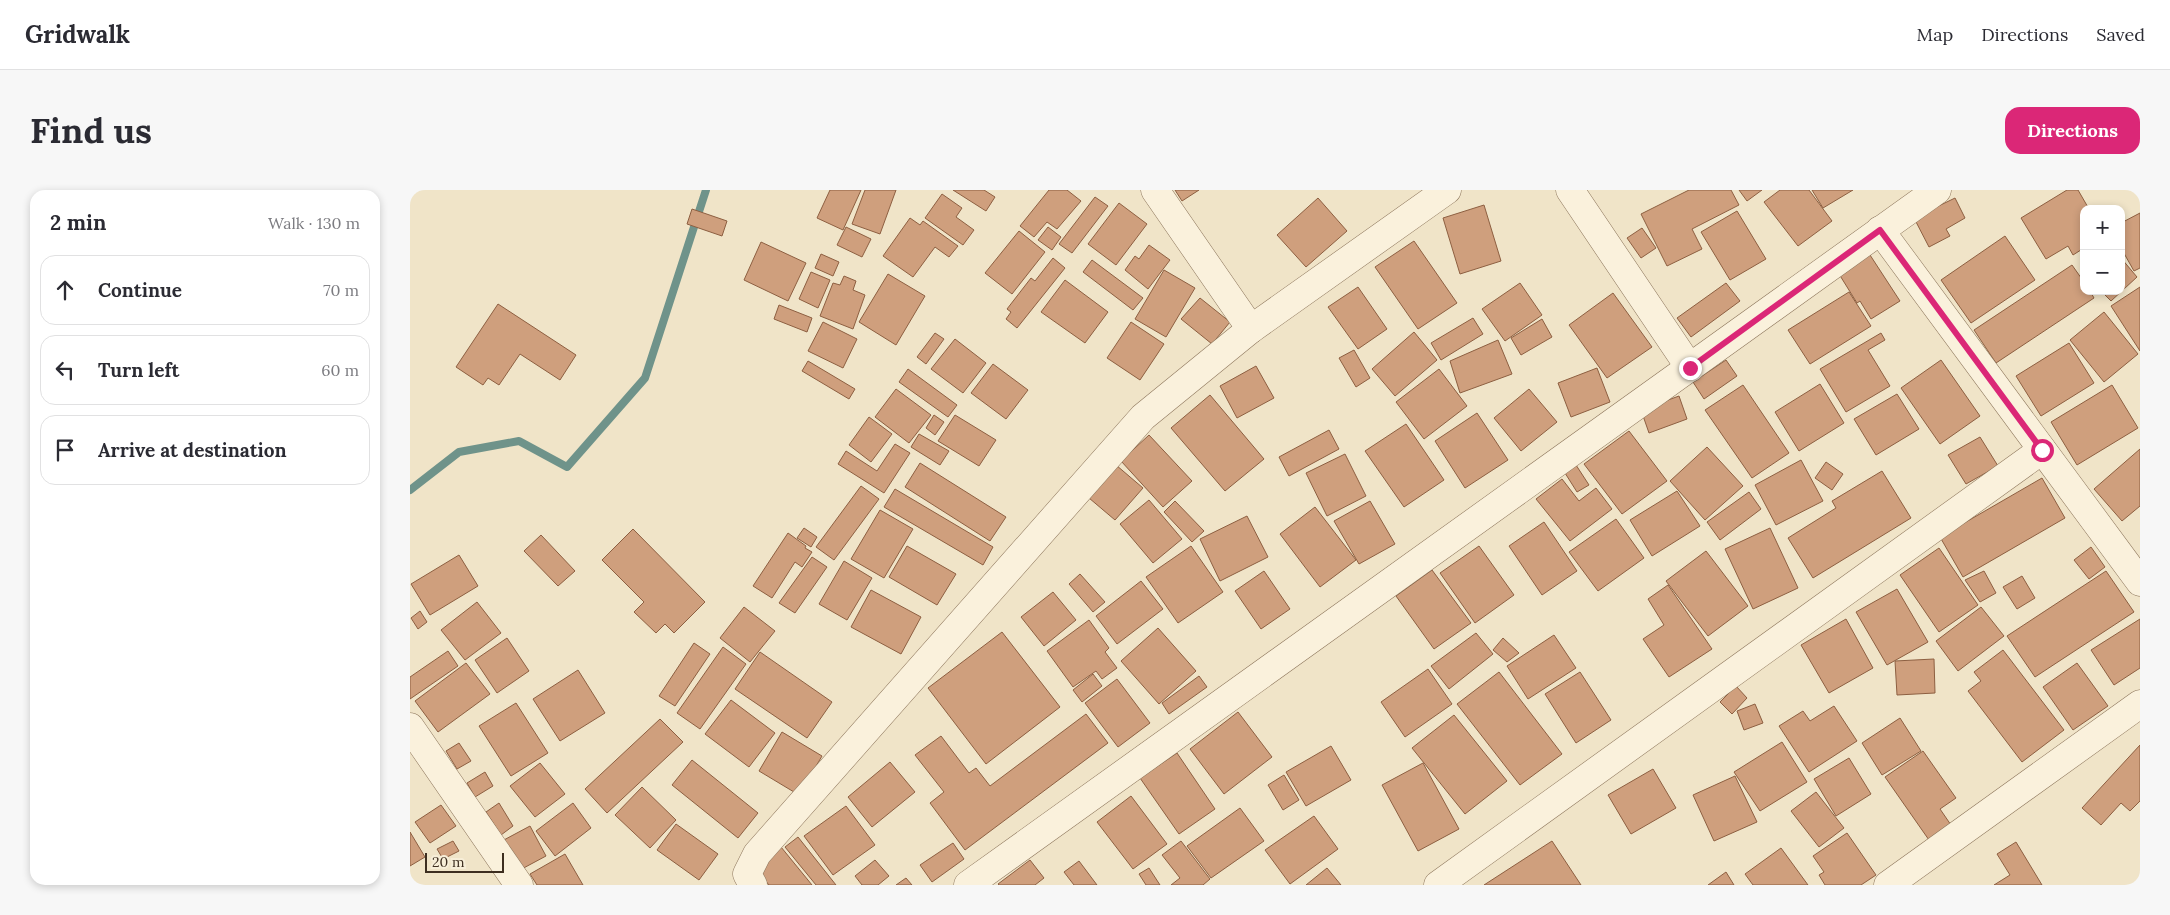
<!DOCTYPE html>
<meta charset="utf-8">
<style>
:root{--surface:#fff;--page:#f7f7f7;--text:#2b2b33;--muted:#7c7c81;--line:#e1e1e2;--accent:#db2777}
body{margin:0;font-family:Lora,serif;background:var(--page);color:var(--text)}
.controls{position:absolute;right:15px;top:15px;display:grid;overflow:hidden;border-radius:10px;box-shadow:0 2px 8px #0003}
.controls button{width:45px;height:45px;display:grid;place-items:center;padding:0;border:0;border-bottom:1px solid var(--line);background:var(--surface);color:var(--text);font:25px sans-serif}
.scale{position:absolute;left:15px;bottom:12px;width:79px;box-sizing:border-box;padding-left:5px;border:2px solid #3d2e20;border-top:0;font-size:14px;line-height:18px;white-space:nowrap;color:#3d2e20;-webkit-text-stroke:4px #f7eed8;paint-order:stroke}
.stop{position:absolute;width:15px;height:15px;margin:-11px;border:4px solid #db2777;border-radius:50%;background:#fff}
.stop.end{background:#db2777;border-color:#fff;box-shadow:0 1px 5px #0008}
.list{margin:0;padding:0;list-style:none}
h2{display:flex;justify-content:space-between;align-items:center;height:65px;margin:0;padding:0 20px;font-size:21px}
h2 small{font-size:16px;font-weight:400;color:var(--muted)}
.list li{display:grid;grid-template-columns:32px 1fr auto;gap:15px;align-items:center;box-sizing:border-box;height:70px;margin:0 10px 10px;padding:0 10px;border:1px solid var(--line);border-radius:15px}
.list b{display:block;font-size:19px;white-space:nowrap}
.list em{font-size:16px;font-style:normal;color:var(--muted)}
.icon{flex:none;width:28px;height:28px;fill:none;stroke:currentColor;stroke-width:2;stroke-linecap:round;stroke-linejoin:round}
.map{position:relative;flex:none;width:1730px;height:695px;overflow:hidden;border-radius:15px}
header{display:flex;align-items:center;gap:30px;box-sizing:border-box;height:70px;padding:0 25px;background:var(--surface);border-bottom:1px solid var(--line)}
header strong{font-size:24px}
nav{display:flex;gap:28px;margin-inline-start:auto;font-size:18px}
.intro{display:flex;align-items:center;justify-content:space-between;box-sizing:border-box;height:120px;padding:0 30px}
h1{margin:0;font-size:35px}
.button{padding:12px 22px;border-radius:15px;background:var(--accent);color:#fff;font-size:18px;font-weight:700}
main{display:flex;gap:30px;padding:0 30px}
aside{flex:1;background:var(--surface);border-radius:15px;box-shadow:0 2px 8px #0003}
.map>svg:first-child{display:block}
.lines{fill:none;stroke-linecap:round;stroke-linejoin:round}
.stream{stroke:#6f938a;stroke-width:8}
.building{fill:#cf9f7d;stroke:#8d5f41}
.minor-casing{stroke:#8d765c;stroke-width:29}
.minor{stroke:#faf1dc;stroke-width:28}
.route{stroke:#db2777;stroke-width:6}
</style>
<header>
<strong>Gridwalk</strong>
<nav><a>Map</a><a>Directions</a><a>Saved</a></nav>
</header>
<div class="intro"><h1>Find us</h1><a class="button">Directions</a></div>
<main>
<aside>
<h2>2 min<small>Walk · 130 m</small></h2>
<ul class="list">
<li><svg class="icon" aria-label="ahead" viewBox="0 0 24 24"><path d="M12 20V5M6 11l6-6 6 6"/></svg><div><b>Continue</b></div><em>70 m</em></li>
<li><svg class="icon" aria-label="left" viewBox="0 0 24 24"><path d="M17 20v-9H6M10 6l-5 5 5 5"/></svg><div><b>Turn left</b></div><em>60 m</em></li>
<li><svg class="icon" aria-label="arrive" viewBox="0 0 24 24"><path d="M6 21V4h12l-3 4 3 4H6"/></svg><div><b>Arrive at destination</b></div></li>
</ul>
</aside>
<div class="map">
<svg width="1730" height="695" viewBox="0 0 1730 695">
<rect width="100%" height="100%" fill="#f0e4c8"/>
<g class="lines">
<path class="stream" d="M0 300 49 262 109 251 157 277 235 188 296 0"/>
</g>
<g class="building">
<path d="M420 0H451L433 40 407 28Z"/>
<path d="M455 0H486L470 44 442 34Z"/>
<path d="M543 0H574L585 7 576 21Z"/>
<path d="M639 0H657L671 11 647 39 637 32 624 47 610 36Z"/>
<path d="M765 0H789L772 11Z"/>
<path d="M1279 0H1321L1329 15 1282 39 1292 59 1257 76 1231 24Z"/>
<path d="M1329 0H1352L1337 11Z"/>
<path d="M1370 0H1399L1422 31 1388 56 1354 12Z"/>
<path d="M1402 0H1443L1413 18Z"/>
<path d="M1657 0H1668L1679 19H1674V58L1663 65 1658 56 1636 69 1611 28Z"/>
<path d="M532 4 552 18 546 27 564 40 553 55 515 28Z"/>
<path d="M685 7 698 16 662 63 649 54Z"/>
<path d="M908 8 937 41 896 77 867 45Z"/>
<path d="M1545 8 1555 28 1536 39 1540 46 1519 57 1504 28Z"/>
<path d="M709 13 737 34 706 75 678 54Z"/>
<path d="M1074 15 1091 71 1050 84 1033 28Z"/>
<path d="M282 19 317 31 312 46 277 34Z"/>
<path d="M1327 21 1356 69 1320 90 1291 42Z"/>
<path d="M1730 23V78L1724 81 1711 58V33Z"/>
<path d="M500 28 510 35 513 31 548 56 539 67 525 57 503 87 473 66Z"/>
<path d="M436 37 461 49 452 67 427 55Z"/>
<path d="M638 37 651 47 642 60 628 50Z"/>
<path d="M1232 38 1246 58 1231 68 1217 48Z"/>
<path d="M609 41 635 62 602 104 575 83Z"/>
<path d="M1595 46 1625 90 1561 133 1531 90Z"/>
<path d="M1004 51 1047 113 1008 139 965 77Z"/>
<path d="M351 52 396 73 378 111 334 90Z"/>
<path d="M739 55 760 70 738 99 715 80 725 66 729 69Z"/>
<path d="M411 64 429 72 423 86 405 78Z"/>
<path d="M1460 65 1490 111 1461 129 1450 111 1447 113 1429 84Z"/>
<path d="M643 68 655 78 607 138 596 129 601 122 597 119 621 88 625 91Z"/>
<path d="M1711 68 1727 87 1701 111 1691 101H1711Z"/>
<path d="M682 70 733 108 723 120 673 82Z"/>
<path d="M1662 75 1674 92V101H1680L1684 108 1586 173 1564 140Z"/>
<path d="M754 80 785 98 756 147 725 129Z"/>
<path d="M401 82 420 90 408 118 389 109Z"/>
<path d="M478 84 515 106 486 155 449 132Z"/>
<path d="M434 86 446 91 443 100 455 105 443 139 410 126 423 93 430 95Z"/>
<path d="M655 90 698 122 675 153 631 122Z"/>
<path d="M1110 93 1132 125 1095 151 1072 119Z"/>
<path d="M1316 93 1330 111 1281 147 1267 128Z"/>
<path d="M948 97 977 139 948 159 918 117Z"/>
<path d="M1730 97V161L1701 116Z"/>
<path d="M1439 102 1461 136 1400 174 1378 140Z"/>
<path d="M1203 103 1242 157 1197 188 1159 135Z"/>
<path d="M790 108 820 132 802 154 771 129Z"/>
<path d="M88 114 166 165 150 190 110 164 89 195 78 188 73 195 46 177Z"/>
<path d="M369 115 402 128 397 142 364 129Z"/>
<path d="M1694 122 1728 164 1694 192 1660 150Z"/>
<path d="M1063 128 1073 144 1031 170 1021 153Z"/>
<path d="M1132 129 1142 147 1111 165 1101 148Z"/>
<path d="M413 132 447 149 433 178 398 161Z"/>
<path d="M721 132 754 154 730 190 697 168Z"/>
<path d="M1004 142 1027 170 985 206 962 179Z"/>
<path d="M525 143 534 149 516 174 507 167Z"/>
<path d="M1471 143 1475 150 1458 160 1480 196 1436 222 1410 179Z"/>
<path d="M545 149 576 173 553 203 521 179Z"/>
<path d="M1088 150 1102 184 1050 203 1040 171Z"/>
<path d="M1659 153 1684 193 1631 226 1606 186Z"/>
<path d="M944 160 960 188 946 197 929 168Z"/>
<path d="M1316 170 1327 186 1294 209 1283 192Z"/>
<path d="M1531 170 1570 226 1530 254 1491 198Z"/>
<path d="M398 171 445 199 439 209 392 181Z"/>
<path d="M583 174 618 200 596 229 561 203Z"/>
<path d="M846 176 864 208 827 228 810 196Z"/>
<path d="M1187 178 1200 212 1161 227 1148 193Z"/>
<path d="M498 179 547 215 538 227 489 192Z"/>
<path d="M1029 179 1057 216 1014 249 986 212Z"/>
<path d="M1410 194 1434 233 1389 261 1365 222Z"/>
<path d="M1333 195 1379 263 1342 288 1295 220Z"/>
<path d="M1702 195 1728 238 1667 275 1641 232Z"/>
<path d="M486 199 521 225 499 253 465 227Z"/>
<path d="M1119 199 1147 232 1111 261 1084 228Z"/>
<path d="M1487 204 1509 239 1466 265 1444 229Z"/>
<path d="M800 205 854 269 815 301 761 238Z"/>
<path d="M1269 206 1277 229 1239 243 1231 220Z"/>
<path d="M1067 223 1098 270 1055 298 1025 251Z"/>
<path d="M524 225 534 232 525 245 516 238Z"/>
<path d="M545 225 586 250 569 276 528 251Z"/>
<path d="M459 227 482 244 461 272 439 255Z"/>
<path d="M996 234 1034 290 994 317 955 261Z"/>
<path d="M919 240 929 259 879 286 869 267Z"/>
<path d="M1219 241 1257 291 1212 324 1174 274Z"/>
<path d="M509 244 539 261 530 275 501 257Z"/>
<path d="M739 245 782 291 753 317 711 271Z"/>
<path d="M1570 247 1588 276 1556 294 1538 265Z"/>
<path d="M485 254 500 263 474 303 428 274 436 261 467 281Z"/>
<path d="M1297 257 1333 296 1295 330 1260 291Z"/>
<path d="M1730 259V316L1712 331 1684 299Z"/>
<path d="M935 264 956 306 917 326 896 283Z"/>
<path d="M1391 270 1413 311 1366 335 1345 295Z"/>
<path d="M1416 272 1433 284 1422 300 1405 288Z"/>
<path d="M510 273 596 327 580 351 495 297Z"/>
<path d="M706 275 733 298 705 330 679 308Z"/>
<path d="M1166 275 1179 295 1167 302 1155 283Z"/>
<path d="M1472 281 1501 328 1403 388 1378 348 1426 318 1422 311Z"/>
<path d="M1632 288 1655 328 1553 387 1530 347Z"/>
<path d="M1152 289 1169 311 1186 298 1202 319 1160 351 1126 309Z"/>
<path d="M451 296 469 309 424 370 406 357Z"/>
<path d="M485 299 583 357 573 375 474 317Z"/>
<path d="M1267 301 1290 336 1242 366 1220 330Z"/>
<path d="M1339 302 1351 319 1310 350 1297 332Z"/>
<path d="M739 310 772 349 743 373 710 334Z"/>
<path d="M765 311 794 341 782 352 754 322Z"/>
<path d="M960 311 985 354 949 374 924 331Z"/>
<path d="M905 317 946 370 910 397 870 344Z"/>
<path d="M470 320 503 339 474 388 441 369Z"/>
<path d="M837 326 858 367 810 391 790 349Z"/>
<path d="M1206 329 1234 368 1188 401 1159 362Z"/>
<path d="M1134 332 1167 381 1132 405 1099 356Z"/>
<path d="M394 338 407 347 401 357 387 348Z"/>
<path d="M1360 338 1388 398 1343 419 1315 359Z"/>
<path d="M223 339 295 412 264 443 255 434 246 443 224 422 234 412 192 370Z"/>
<path d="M378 343 396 356 395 358 402 362 392 377 385 372 362 408 343 396Z"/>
<path d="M131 345 165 381 148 396 114 361Z"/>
<path d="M497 356 546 384 527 415 479 387Z"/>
<path d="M781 356 813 402 768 433 736 387Z"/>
<path d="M1069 356 1104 405 1065 433 1030 383Z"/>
<path d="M1681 357 1695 377 1679 389 1664 370Z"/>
<path d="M1529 358 1568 415 1529 442 1490 385Z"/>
<path d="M1296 361 1338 416 1298 446 1256 391Z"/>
<path d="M49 365 68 396 20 425 1 394Z"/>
<path d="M402 367 417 377 385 423 369 413Z"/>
<path d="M434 371 462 388 437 430 409 414Z"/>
<path d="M1022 380 1061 433 1024 459 986 406Z"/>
<path d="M854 381 880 419 851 439 825 401Z"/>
<path d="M1574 381 1586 403 1570 412 1555 390Z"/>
<path d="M1696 381 1724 422 1625 487 1597 446Z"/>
<path d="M670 384 695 412 683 422 659 394Z"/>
<path d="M1612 386 1625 408 1607 419 1593 397Z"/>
<path d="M731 391 753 419 707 454 686 426Z"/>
<path d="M1258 395 1302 459 1259 487 1233 449 1254 435 1238 409Z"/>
<path d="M1487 399 1518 452 1477 475 1446 422Z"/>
<path d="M461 400 511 427 491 464 441 437Z"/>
<path d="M643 402 666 430 634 456 611 427Z"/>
<path d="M67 412 91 443 55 470 31 440Z"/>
<path d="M334 417 365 441 340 472 310 448Z"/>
<path d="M1571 417 1594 446 1548 481 1526 451Z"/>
<path d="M10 421 17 432 8 439 1 428Z"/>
<path d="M1436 429 1463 478 1419 503 1391 455Z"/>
<path d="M1730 429V478L1704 495 1681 460Z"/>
<path d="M679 430 699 458 695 462 707 478 692 489 686 481 663 497 637 461Z"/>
<path d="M748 438 786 481 749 514 711 471Z"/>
<path d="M592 442 650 517 576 574 518 498Z"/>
<path d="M1066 443 1083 464 1039 499 1021 476Z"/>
<path d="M1144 445 1166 478 1118 509 1097 476Z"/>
<path d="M97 448 119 481 87 503 65 470Z"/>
<path d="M1093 448 1109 463 1097 472 1083 460Z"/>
<path d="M284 453 300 464 265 516 249 506Z"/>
<path d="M313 457 336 474 290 539 267 523Z"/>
<path d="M1593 460 1654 540 1612 572 1558 501 1571 491 1564 482Z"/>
<path d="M38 461 48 476 0 509V487Z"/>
<path d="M350 462 422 512 397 548 325 499Z"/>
<path d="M1524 469 1525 503 1487 505 1485 471Z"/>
<path d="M56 473 80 504 28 542 5 511Z"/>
<path d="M1667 473 1698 516 1663 540 1633 497Z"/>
<path d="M1018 479 1042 514 995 547 971 512Z"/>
<path d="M168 480 195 523 150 551 123 509Z"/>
<path d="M1089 482 1152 564 1110 595 1047 514Z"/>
<path d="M1170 482 1201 530 1166 553 1135 504Z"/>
<path d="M683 484 692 496 672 512 663 500Z"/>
<path d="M789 486 797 497 759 524 752 513Z"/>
<path d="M707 489 740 533 708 557 675 513Z"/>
<path d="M1326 496 1337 508 1322 524 1310 512Z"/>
<path d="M321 510 365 543 339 577 295 544Z"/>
<path d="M106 513 138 563 101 586 69 536Z"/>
<path d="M1345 514 1353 533 1334 540 1327 521Z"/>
<path d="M1424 516 1447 551 1399 582 1369 536 1393 521 1400 531Z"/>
<path d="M828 522 862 567 814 604 780 559Z"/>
<path d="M676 524 698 553 555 660 520 613 534 602 505 565 531 546 559 583 566 578 580 596Z"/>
<path d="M1044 525 1097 591 1055 624 1002 558Z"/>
<path d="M1490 528 1511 561 1472 585 1452 553Z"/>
<path d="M250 529 273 552 197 623 175 599Z"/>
<path d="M372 542 412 566 389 605 349 581Z"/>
<path d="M1372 552 1397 592 1350 621 1324 582Z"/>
<path d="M49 553 61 571 47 579 36 561Z"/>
<path d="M1730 555V611L1720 621 1711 613 1691 635 1672 618Z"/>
<path d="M921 556 941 590 896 616 876 582Z"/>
<path d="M1513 561 1546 608 1530 619 1541 635 1519 650 1475 587Z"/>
<path d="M767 563 805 619 769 644 730 588Z"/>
<path d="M1439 568 1461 604 1426 626 1404 589Z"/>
<path d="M282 570 348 623 328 648 262 595Z"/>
<path d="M480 572 505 602 462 637 438 607Z"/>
<path d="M130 573 155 604 125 627 100 596Z"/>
<path d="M1013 573 1049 639 1008 661 972 595Z"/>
<path d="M1243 579 1266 618 1221 644 1198 605Z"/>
<path d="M75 582 83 596 65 607 57 593Z"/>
<path d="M874 585 889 610 873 620 858 595Z"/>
<path d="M1325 586 1347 632 1304 651 1283 605Z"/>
<path d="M232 597 266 630 240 658 205 625Z"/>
<path d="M1406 602 1434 638 1409 657 1381 621Z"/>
<path d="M721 606 757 654 723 679 687 632Z"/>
<path d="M89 613 103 636 91 645 76 622Z"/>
<path d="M163 613 181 638 145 666 126 641Z"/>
<path d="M31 615 46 636 20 653 5 632Z"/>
<path d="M436 616 465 655 423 685 394 646Z"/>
<path d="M830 618 854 651 801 688 777 656Z"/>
<path d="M904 626 928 659 880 694 855 660Z"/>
<path d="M266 634 308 664 289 690 247 660Z"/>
<path d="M120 636 136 666 108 681 92 651Z"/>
<path d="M0 642 15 667 0 676Z"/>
<path d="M1437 643 1466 685 1451 695H1415L1409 685 1414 682 1403 666Z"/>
<path d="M388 647 426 695H406L375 657Z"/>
<path d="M43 651 49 661 33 669 27 659Z"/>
<path d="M771 651 800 689 793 695H761L770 688 752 665Z"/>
<path d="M1142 651 1171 695H1074Z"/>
<path d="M1606 652 1632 695H1584L1600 685 1587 664Z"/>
<path d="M543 653 554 669 522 692 510 675Z"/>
<path d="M371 657 402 695H359L345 678Z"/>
<path d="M1371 658 1398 695H1343L1335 684Z"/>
<path d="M155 664 173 695H127L120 684Z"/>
<path d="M465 670 479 686 468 695H452L445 686Z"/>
<path d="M620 670 634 688 625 695H589L588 694Z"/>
<path d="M669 671 687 695H664L654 682Z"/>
<path d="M739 678 750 695H736L729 684Z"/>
<path d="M917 678 931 695H896Z"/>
<path d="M1316 682 1324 695H1298Z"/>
<path d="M496 688 502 695H486Z"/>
</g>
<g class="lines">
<defs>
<g id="minor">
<path d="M745 0 841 139"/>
<path d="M1160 0 1280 178"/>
<path d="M1470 40 1730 392"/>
<path d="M0 537 109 695"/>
<path d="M343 695 337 684 347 664 733 227 841 139 1037 0"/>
<path d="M558 695 1527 0"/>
<path d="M1028 695 1632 260"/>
<path d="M1478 695 1730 514"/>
</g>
</defs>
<use href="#minor" class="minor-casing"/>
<use href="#minor" class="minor"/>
</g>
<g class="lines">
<path class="route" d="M1280 178 1470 40 1632 260"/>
</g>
</svg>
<div class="controls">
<button>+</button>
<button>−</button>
</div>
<div class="scale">20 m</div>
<div class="stop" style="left:1632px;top:260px"></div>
<div class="stop end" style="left:1280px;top:178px"></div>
</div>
</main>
